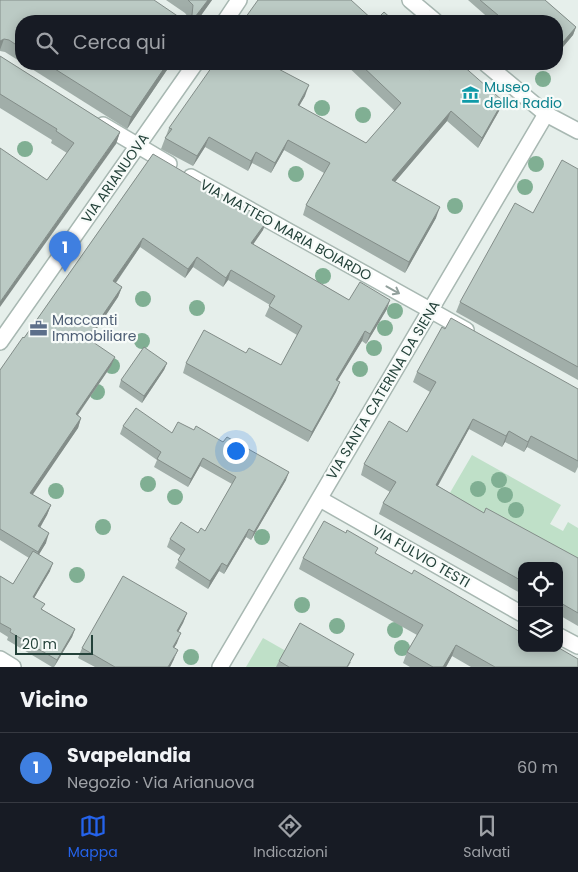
<!DOCTYPE html>
<html lang="it">
<meta charset="utf-8">
<style>
:root{--surface:#171b24;--page:#242831;--text:#f1f3f6;--muted:#9ea1a6;--line:#363941;--accent:#2563eb}
body{margin:0;font-family:Poppins,sans-serif;background:var(--page);color:var(--text)}
.controls{position:absolute;right:15px;bottom:15px;display:grid;overflow:hidden;border-radius:10px;box-shadow:0 2px 12px #0003}
.controls button{width:45px;height:45px;display:grid;place-items:center;padding:0;border:0;border-bottom:1px solid var(--line);background:var(--surface);color:var(--text);font:25px sans-serif}
.scale{position:absolute;left:15px;bottom:12px;width:78px;box-sizing:border-box;padding-left:5px;border:2px solid #24423a;border-top:0;font-size:14px;line-height:18px;white-space:nowrap;color:#24423a;-webkit-text-stroke:4px #f7fbf9;paint-order:stroke}
.you{position:absolute;left:235px;top:450px;width:18px;height:18px;margin:-12px;border:4px solid #fff;border-radius:50%;background:#1a73e8;box-shadow:0 0 0 8px #1a73e833}
.badge{display:grid;place-items:center;width:32px;height:32px;border-radius:50%;background:var(--accent);color:#fff;font-size:16px;font-weight:700}
.pin{position:absolute;translate:-50% -41px;filter:drop-shadow(0 1px 2px #0008)}
.pin::after{content:'';position:absolute;top:26px;width:18px;height:15px;background:inherit;clip-path:polygon(0 0,100% 0,50% 100%)}
.list{margin:0;padding:0;list-style:none}
h2{display:flex;justify-content:space-between;align-items:center;height:65px;margin:0;padding:0 20px;font-size:21px}
h2 small{font-size:16px;font-weight:400;color:var(--muted)}
.list li{display:grid;grid-template-columns:32px 1fr auto;gap:15px;align-items:center;box-sizing:border-box;height:70px;padding:0 20px;border-top:1px solid var(--line)}
.list b{display:block;font-size:19px;white-space:nowrap}
.list p{margin:0;font-size:16px;white-space:nowrap;color:var(--muted)}
.list em{font-size:16px;font-style:normal;color:var(--muted)}
.icon{flex:none;width:28px;height:28px;fill:none;stroke:currentColor;stroke-width:2;stroke-linecap:round;stroke-linejoin:round}
.map{position:relative;flex:none;width:578px;height:667px;overflow:hidden}
.search{position:absolute;background:var(--surface);box-shadow:0 2px 12px #0003;left:15px;right:15px;top:15px;height:55px;display:flex;align-items:center;gap:12px;box-sizing:border-box;padding:0 18px;border-radius:20px;color:var(--muted);font-size:19px}
.sheet{height:135px;background:var(--surface)}
nav{display:flex;justify-content:space-around;align-items:center;box-sizing:border-box;height:70px;border-top:1px solid var(--line);background:var(--surface);font-size:14px;color:var(--muted)}
nav a{display:grid;justify-items:center;gap:2px}
nav .on{color:var(--accent)}
.map>svg:first-child{display:block}
.green{fill:#bfe0c8}
.lines{fill:none;stroke-linecap:round;stroke-linejoin:round}
.street-casing{stroke:#a8b8b2;stroke-width:18}
.street{stroke:#fff;stroke-width:15}
.tree{fill:#80af93}
.wall{fill:#a1aea9}
.shaded-wall{fill:#838d89}
.building{fill:#bbcac4;stroke:#838d89}
.oneway{stroke:#92a09c}
.labels{text-anchor:middle;stroke-width:4.5;stroke-linejoin:round;paint-order:stroke}
.culture-label{font-size:14px;fill:#0d838f;stroke:#f7fbf9;text-anchor:start}
.street-label{font-size:14px;fill:#24423a;stroke:#f7fbf9}
.service-label{font-size:14px;fill:#4e5e75;stroke:#f7fbf9;text-anchor:start}
</style>
<div class="map">
<svg width="578" height="667" viewBox="0 0 578 667">
<rect width="100%" height="100%" fill="#e6efeb"/>
<g class="green">
<path d="M472 455 561 505 550 524 563 531 568 522 578 528V572L444 503Z"/>
<path d="M263 638 286 651 277 667H246Z"/>
</g>
<g class="lines">
<defs>
<g id="street">
<path d="M410 0 435 21"/>
<path d="M225 21 239 0"/>
<path d="M486 64 546 114 578 131"/>
<path d="M103 125 169 164"/>
<path d="M191 177 466 330"/>
<path d="M0 342 195 64"/>
<path d="M320 499 522 614"/>
<path d="M559 636 578 646"/>
<path d="M0 659 13 667"/>
<path d="M220 667 546 114"/>
</g>
</defs>
<use href="#street" class="street-casing"/>
<use href="#street" class="street"/>
</g>
<g class="tree">
<circle cx="543" cy="79" r="8"/>
<circle cx="322" cy="108" r="8"/>
<circle cx="363" cy="115" r="8"/>
<circle cx="25" cy="149" r="8"/>
<circle cx="536" cy="164" r="8"/>
<circle cx="296" cy="174" r="8"/>
<circle cx="525" cy="187" r="8"/>
<circle cx="455" cy="206" r="8"/>
<circle cx="323" cy="276" r="8"/>
<circle cx="143" cy="299" r="8"/>
<circle cx="197" cy="308" r="8"/>
<circle cx="395" cy="311" r="8"/>
<circle cx="385" cy="328" r="8"/>
<circle cx="142" cy="341" r="8"/>
<circle cx="374" cy="348" r="8"/>
<circle cx="112" cy="366" r="8"/>
<circle cx="360" cy="369" r="8"/>
<circle cx="97" cy="392" r="8"/>
<circle cx="499" cy="480" r="8"/>
<circle cx="148" cy="484" r="8"/>
<circle cx="478" cy="489" r="8"/>
<circle cx="56" cy="491" r="8"/>
<circle cx="505" cy="495" r="8"/>
<circle cx="175" cy="497" r="8"/>
<circle cx="516" cy="510" r="8"/>
<circle cx="103" cy="527" r="8"/>
<circle cx="262" cy="537" r="8"/>
<circle cx="77" cy="575" r="8"/>
<circle cx="302" cy="605" r="8"/>
<circle cx="337" cy="626" r="8"/>
<circle cx="395" cy="630" r="8"/>
<circle cx="402" cy="648" r="8"/>
<circle cx="191" cy="657" r="8"/>
</g>
<g class="wall">
<path d="M0 0 188 18V17L185 13 166 0H212L197 21H21V62L5 52 0 51Z"/>
<path d="M468 0H545L576 27 573 35 557 54V21H492Z"/>
<path d="M0 56 120 132 116 144 47 180 67 153 51 143 52 140 0 108Z"/>
<path d="M24 64H171L127 129Z"/>
<path d="M345 64H423L430 70 499 111 478 148 447 121 395 182 436 218 405 273 303 215 306 205 324 173 284 150 271 173 252 163 248 171 205 147 193 166 161 149 169 128 305 96 299 106 366 143 395 111Z"/>
<path d="M542 64H548L546 67Z"/>
<path d="M153 154 263 230 253 244 349 300 387 309 366 344 362 341 337 381 340 382 336 392 308 442 183 373 186 363 246 353 281 365 297 335 265 316 270 305 228 280 223 287 193 267 185 278 140 247 116 283 122 287 118 297 89 340 111 366 78 415 81 418 78 428 32 494 51 505 47 515 40 528 46 543 39 554 50 571 34 598 43 610 75 629 72 637 54 667H52L7 640 8 637 0 632V576L13 584 29 558 0 540V370L24 338Z"/>
<path d="M578 169V380L456 312 460 302 533 213Z"/>
<path d="M167 363 164 370 142 403 119 387 121 380Z"/>
<path d="M417 372 578 389V467L575 473 527 447 524 452 505 442 502 447 469 429 438 486 484 513 578 558V626L559 615V566H522V594L379 514 383 503 390 492 361 475 364 464 407 432 430 392 413 382Z"/>
<path d="M123 426 172 433 286 480 251 540 246 537 224 574 219 571 208 589 175 568 181 556 167 547 170 539 205 531 232 484 200 466 188 487 154 467 157 460 120 434Z"/>
<path d="M376 554 578 667H471L452 656 446 667H410L403 663 407 652 417 635 299 569 303 558Z"/>
<path d="M187 613 183 623 178 632 177 643 174 648V659L170 667H95L78 658 82 648Z"/>
<path d="M279 661 351 662 348 667H276Z"/>
</g>
<g class="shaded-wall">
<path d="M208 0H212L197 21H192Z"/>
<path d="M576 27 573 35 557 54V49Z"/>
<path d="M4 39 0 50V41Z"/>
<path d="M167 64H171L127 129 131 117Z"/>
<path d="M309 85 305 96 294 115 298 105Z"/>
<path d="M503 101 499 111 478 148 482 138Z"/>
<path d="M451 111 447 121 388 190 392 180Z"/>
<path d="M120 132 116 144 0 307V302Z"/>
<path d="M209 137 205 147 193 166 197 156Z"/>
<path d="M288 140 284 150 271 173 275 163Z"/>
<path d="M256 152 252 163 248 171 251 161Z"/>
<path d="M440 207 436 218 405 273 409 262Z"/>
<path d="M267 221 263 230 248 252 251 243Z"/>
<path d="M143 238 140 247 110 291 113 281Z"/>
<path d="M197 257 193 267 185 278 188 269Z"/>
<path d="M231 270 228 280 223 287 226 278Z"/>
<path d="M122 287 118 297 84 348 87 338Z"/>
<path d="M390 300 387 309 366 344 370 334Z"/>
<path d="M365 331 362 341 332 390 336 380Z"/>
<path d="M115 357 111 366 72 423 76 414Z"/>
<path d="M167 363 164 370 142 403 144 396Z"/>
<path d="M340 382 336 392 308 442 312 432Z"/>
<path d="M81 418 78 428 27 503 30 493Z"/>
<path d="M473 419 469 429 432 496 436 485Z"/>
<path d="M509 431 505 442 502 447 506 436Z"/>
<path d="M531 436 527 447 524 452 528 442Z"/>
<path d="M203 458 200 466 188 487 191 479Z"/>
<path d="M289 472 286 480 251 540 254 532Z"/>
<path d="M51 505 47 515 35 536 38 526Z"/>
<path d="M249 529 246 537 224 574 227 566Z"/>
<path d="M49 533 46 543 35 561 38 552Z"/>
<path d="M53 563 50 571 30 605 33 597Z"/>
<path d="M222 563 219 571 208 589 210 581Z"/>
<path d="M187 613 183 623 173 641 177 631Z"/>
<path d="M75 629 72 637 54 667 57 660Z"/>
<path d="M181 633 177 643 169 656 173 647Z"/>
<path d="M456 645 452 656 446 667H443Z"/>
<path d="M178 650 174 659 170 667H168Z"/>
</g>
<g class="building">
<path d="M0 0H154L179 17 188 18 192 15 193 5 188 0H208L192 21H21V48L9 40 4 39 0 41Z"/>
<path d="M258 0H351L374 21H243Z"/>
<path d="M480 0H545L576 27 557 49V21H505Z"/>
<path d="M384 12 394 21H375Z"/>
<path d="M0 56 120 132 0 302V148L47 180 74 143 56 131 57 129 0 94Z"/>
<path d="M47 64H167L131 117Z"/>
<path d="M214 64H269L309 85 298 105 366 143 401 103 360 64H423L430 70 435 64H461L503 101 482 138 451 111 392 180 440 207 409 262 306 205 330 163 288 140 275 163 256 152 251 161 209 137 197 156 165 138 172 129 169 128Z"/>
<path d="M153 154 267 221 251 243 349 300 360 282 390 300 370 334 365 331 336 380 340 382 312 432 186 363 204 330 246 353 249 348 281 365 302 326 269 306 275 296 231 270 226 278 197 257 188 269 143 238 113 281 122 287 87 338 115 357 76 414 81 418 30 493 51 505 38 526 49 533 38 552 0 529V370L23 337 24 338Z"/>
<path d="M562 160 578 169V367L460 302 515 203 533 213Z"/>
<path d="M451 318 578 389V461L531 436 528 442 509 431 506 436 473 419 436 485 484 513 486 508 578 558V613L559 602V566H522V581L383 503 396 482 364 464 389 421 407 432 436 382 417 372 442 327 445 329Z"/>
<path d="M144 347 167 363 144 396 121 380Z"/>
<path d="M136 408 172 433 178 422 194 430 196 426 223 442 227 437 289 472 254 532 249 529 227 566 222 563 210 581 178 560 185 549 170 539 181 522 198 533 201 528 205 531 236 477 203 458 191 479 157 459 161 452 123 426Z"/>
<path d="M324 521 346 533 347 530 378 548 375 553 412 574 414 570 522 633V648H548L550 650 551 648H559L578 659V667H495L456 645 443 667H433L407 652 423 625 303 558Z"/>
<path d="M33 551 53 563 33 597 45 604 41 609 75 629 57 660 10 632 11 629 0 623V576L13 584Z"/>
<path d="M123 576 187 613 177 631 181 633 173 647 178 650 168 667H115L82 648Z"/>
<path d="M300 623 354 654 347 667H289L279 661Z"/>
</g>
<defs><path id="oneway-shaft" d="M-6 0H5M1.5-3L5.5 0L1.5 3" fill="none" stroke-width="1.6" stroke-linecap="round" stroke-linejoin="round" transform="scale(1.25)"/></defs>
<use class="oneway" href="#oneway-shaft" transform="translate(393 290) rotate(29)"/>
<defs>
<symbol id="museum-bare" viewBox="-9 -9 18 18"><path d="M0-6L6-3V-2H-6V-3ZM-5-1h2V3h-2ZM-1-1h2V3h-2ZM3-1h2V3H3ZM-6 4H6V6H-6Z" fill="#0f9aa8" stroke="#f7fbf9" stroke-width="2.5" paint-order="stroke"/></symbol>
<symbol id="office-bare" viewBox="-9 -9 18 18"><path d="M-6-3h4V-5.5h4V-3h4V5H-6ZM-1-4.5V-3h2v-1.5ZM-6 0V1H6V0Z" fill="#5c6f8a" stroke="#f7fbf9" stroke-width="2.5" paint-order="stroke"/></symbol>
</defs>
<g fill-rule="evenodd">
<use href="#museum-bare" x="458" y="82" width="25" height="25"/>
<use href="#office-bare" x="26" y="316" width="25" height="25"/>
</g>
<g class="labels">
<g class="culture-label">
<text x="484" y="92">Museo<tspan x="484" dy="16">della Radio</tspan></text>
</g>
<g class="street-label">
<text transform="translate(115 178) rotate(-55)" y="5">VIA ARIANUOVA</text>
<text transform="translate(286 230) rotate(29)" y="5">VIA MATTEO MARIA BOIARDO</text>
<text transform="translate(383 390) rotate(-59)" y="5">VIA SANTA CATERINA DA SIENA</text>
<text transform="translate(421 556) rotate(30)" y="5">VIA FULVIO TESTI</text>
</g>
<g class="service-label">
<text x="52" y="325">Maccanti<tspan x="52" dy="16">Immobiliare</tspan></text>
</g>
</g>
</svg>
<div class="controls">
<button><svg class="icon" aria-label="locate" viewBox="0 0 24 24"><circle cx="12" cy="12" r="6"/><path d="M12 2v4M12 18v4M2 12h4M18 12h4"/></svg></button>
<button><svg class="icon" aria-label="layers" viewBox="0 0 24 24"><path d="M12 4l9 5-9 5-9-5zM3 14l9 5 9-5"/></svg></button>
</div>
<div class="scale">20 m</div>
<div class="you"></div>
<div class="pin badge" style="left:65px;top:272px;background:#3f7fe0">1</div>
<div class="search"><svg class="icon" aria-label="search" viewBox="0 0 24 24"><circle cx="10" cy="10" r="6"/><path d="M15 15l6 6"/></svg>Cerca qui</div>
</div>
<section class="sheet">
<h2>Vicino<small></small></h2>
<ul class="list">
<li><span class="badge" style="background:#3f7fe0">1</span><div><b>Svapelandia</b><p>Negozio · Via Arianuova</p></div><em>60 m</em></li>
</ul>
</section>
<nav>
<a class="on"><svg class="icon" aria-label="map" viewBox="0 0 24 24"><path d="M3 6l6-2 6 2 6-2v14l-6 2-6-2-6 2zM9 4v14M15 6v14"/></svg>Mappa</a>
<a><svg class="icon" aria-label="directions" viewBox="0 0 24 24"><path d="M12 3l9 9-9 9-9-9zM9 14v-3h6M13 9l2 2-2 2"/></svg>Indicazioni</a>
<a><svg class="icon" aria-label="saved" viewBox="0 0 24 24"><path d="M7 4h10v16l-5-4-5 4z"/></svg>Salvati</a>
</nav>
